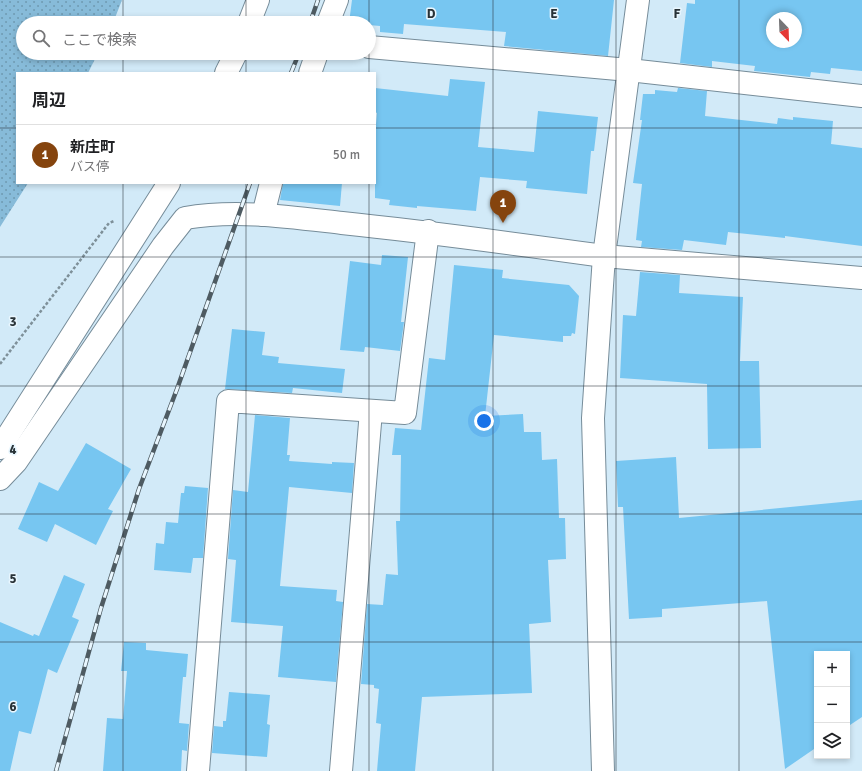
<!DOCTYPE html>
<html lang="ja">
<meta charset="utf-8">
<style>
:root{--surface:#fff;--page:#f2f2f2;--text:#202124;--muted:#757577;--line:#e0e0e0;--accent:#85440e}
body{margin:0;font-family:Signika,"Noto Sans JP",sans-serif;background:var(--page);color:var(--text)}
.controls{position:absolute;right:12px;bottom:12px;display:grid;overflow:hidden;border-radius:0px;box-shadow:0 2px 6px #0003}
.controls button{width:36px;height:36px;display:grid;place-items:center;padding:0;border:0;border-bottom:1px solid var(--line);background:var(--surface);color:var(--text);font:20px sans-serif}
.compass{position:absolute;left:766px;top:12px;width:36px;height:36px;border-radius:50%;background:var(--surface);box-shadow:0 2px 6px #0003;rotate:157deg}
.you{position:absolute;left:484px;top:421px;width:14px;height:14px;margin:-10px;border:3px solid #fff;border-radius:50%;background:#1a73e8;box-shadow:0 0 0 6px #1a73e833}
.badge{display:grid;place-items:center;width:26px;height:26px;border-radius:50%;background:var(--accent);color:#fff;font-size:13px;font-weight:700}
.pin{position:absolute;translate:-50% -33px;filter:drop-shadow(0 1px 2px #0008)}
.pin::after{content:'';position:absolute;top:21px;width:14px;height:12px;background:inherit;clip-path:polygon(0 0,100% 0,50% 100%)}
.list{margin:0;padding:0;list-style:none}
h2{display:flex;justify-content:space-between;align-items:center;height:52px;margin:0;padding:0 16px;font-size:17px}
h2 small{font-size:13px;font-weight:400;color:var(--muted)}
.list li{display:grid;grid-template-columns:26px 1fr auto;gap:12px;align-items:center;box-sizing:border-box;height:60px;padding:0 16px;border-top:1px solid var(--line)}
.list b{display:block;font-size:15px;white-space:nowrap}
.list p{margin:0;font-size:13px;white-space:nowrap;color:var(--muted)}
.list em{font-size:13px;font-style:normal;color:var(--muted)}
.icon{flex:none;width:22px;height:22px;fill:none;stroke:currentColor;stroke-width:2;stroke-linecap:round;stroke-linejoin:round}
.map{position:relative;flex:none;width:862px;height:771px;overflow:hidden}
.search{position:absolute;background:var(--surface);box-shadow:0 2px 6px #0003;left:16px;top:16px;width:360px;height:44px;display:flex;align-items:center;gap:10px;box-sizing:border-box;padding:0 14px;border-radius:22px;color:var(--muted);font-size:15px}
.panel{position:absolute;background:var(--surface);box-shadow:0 2px 6px #0003;left:16px;top:72px;width:360px;height:112px;border-radius:0px}
.map>svg:first-child{display:block}
.grass{fill:url(#grass-dots)}
.building{fill:#77c6f1;fill-rule:evenodd}
.lines{fill:none;stroke-linecap:round;stroke-linejoin:round}
.minor-casing{stroke:#768c99;stroke-width:24}
.tertiary-casing{stroke:#768c99;stroke-width:24}
.path{stroke:#7e9099;stroke-width:2.5;stroke-dasharray:3 2;stroke-linecap:butt}
.minor{stroke:#fff;stroke-width:22}
.tertiary{stroke:#fff;stroke-width:22}
.rail-casing{stroke:#4e5b62;stroke-width:4.5}
.rail{stroke:#e8f6fe;stroke-width:3;stroke-dasharray:9;stroke-linecap:butt}
.grid{fill:none;stroke:#283237;stroke-width:1;stroke-opacity:0.55}
.grid-label{font-size:13px;text-anchor:middle;font-weight:bold;fill:#283237;stroke:#e8f6fe;stroke-width:3;stroke-linejoin:round;paint-order:stroke}
</style>
<div class="map">
<svg width="862" height="771" viewBox="0 0 862 771">
<defs>
<pattern id="grass-dots" width="8" height="8" patternUnits="userSpaceOnUse"><rect width="8" height="8" fill="#87bbd9"/><path d="M2 2h.1M6 6h.1" fill="none" stroke="#6e99b1" stroke-width="1.8" stroke-linecap="round"/></pattern>
</defs>
<rect width="100%" height="100%" fill="#d2eaf8"/>
<path class="grass" d="M0 0H122L113 23H23V53H98L88 73H17V183H28L0 227Z"/>
<g class="building">
<path d="M352 0H614L608 56 504 46 506 32 404 24 403 34 380 32V26L369 25V23H349Z"/>
<path d="M695 0H862V71L831 68 830 74 811 72 810 77 754 71 755 66 712 61V67L680 63 687 3 695 4ZM772 18H796V42H772Z"/>
<path d="M450 79 485 82 478 147 534 152 538 111 598 117 594 151H591L587 194 526 188 527 181 480 177 476 211 417 206V208L389 205 390 200 375 198V135L377 113 375 112V88L448 96Z"/>
<path d="M678 88 707 91 705 116 777 124 778 118 793 120V117L833 121 831 144 862 148V246L785 236V238L728 232 726 245 684 240 682 250 641 247 642 241 636 240 642 184 633 183 642 120H640L643 94H655V90L677 92Z"/>
<path d="M283 183H342L340 206 280 200Z"/>
<path d="M382 255 408 257 401 322H404L400 351 365 347 364 352 340 350 350 261 381 265Z"/>
<path d="M454 265 503 270 502 278 569 285 579 296 575 334 572 333 571 336H563V342L494 335 485 416 523 414 524 432H541L542 460 557 459 559 518H565L566 559 548 560 551 622 529 624 532 693 422 697 415 771H377L381 724 376 723 379 689 374 688V685L361 684 367 604 383 605 386 574 398 575 396 521H400L401 455H392L395 428 421 430 429 358 445 360Z"/>
<path d="M640 272 680 275 679 293 743 297 740 361H759L761 448 708 449 707 384 620 378 623 315 636 316Z"/>
<path d="M232 329 265 332 262 355 279 357 278 363 345 369 342 393 293 388 292 393 225 389Z"/>
<path d="M255 415 290 418 287 455H290L289 461 332 464V462L354 463 352 493 289 487 280 586 337 590 336 601 343 602 336 682 278 677 283 626 231 622 236 560 228 559 233 490 248 492Z"/>
<path d="M86 443 131 469 108 509 113 511 96 545 55 524 47 542 18 529 39 482 58 491Z"/>
<path d="M676 457 679 518 862 500V717L847 727V654H817V747L785 769 767 601 662 609V617L629 619 623 507H618L616 461Z"/>
<path d="M185 486 208 488 203 558H193L191 573 154 570 156 543 164 544 166 522 178 523 181 493H184Z"/>
<path d="M64 575 85 584 72 617 79 620 57 673 48 669 31 734 19 731 10 771H0V622L33 636 34 634 39 636Z"/>
<path d="M124 642 146 643V650L188 654 186 677H183L179 723 189 724 187 751 182 750 181 771H103L107 718 123 719 127 671H121Z"/>
<path d="M229 692 270 695 267 724 270 725 267 757 212 753 214 726 223 727V721H226Z"/>
</g>
<g class="lines">
<defs>
<g id="minor">
<path d="M328 23 337 0"/>
<path d="M369 47 629 70 862 96"/>
<path d="M310 73 317 53"/>
<path d="M263 215 271 183"/>
<path d="M604 256 862 278"/>
<path d="M198 771 228 401 405 413 428 231"/>
<path d="M341 771 371 411"/>
<path d="M603 771 593 418 604 256 638 0"/>
</g>
<g id="tertiary">
<path d="M249 23 258 0"/>
<path d="M226 73 236 53"/>
<path d="M0 448 169 183"/>
<path d="M0 479 16 462 163 246 185 218C237 209 290 217 342 223 430 232 517 244 604 256"/>
</g>
</defs>
<use href="#minor" class="minor-casing"/>
<use href="#tertiary" class="tertiary-casing"/>
<path class="path" d="M0 364 109 223 114 221"/>
<use href="#minor" class="minor"/>
<use href="#tertiary" class="tertiary"/>
<defs>
<g id="rail">
<path d="M310 23 318 0"/>
<path d="M291 73 299 53"/>
<path d="M56 771 101 608 139 489 177 389 250 183"/>
</g>
</defs>
<use href="#rail" class="rail-casing"/>
<use href="#rail" class="rail"/>
</g>
<path class="grid" d="M123 0V23M246 0V23M369 0V73M493 0V771M616 0V771M739 0V771M123 53V73M246 53V73M0 128H17M375 128H862M123 183V771M246 183V771M369 183V771M0 257H862M0 386H862M0 514H862M0 642H862"/>
<g class="grid-label">
<text x="431" y="18">D</text>
<text x="554" y="18">E</text>
<text x="677" y="18">F</text>
<text x="13" y="326">3</text>
<text x="13" y="454">4</text>
<text x="13" y="583">5</text>
<text x="13" y="711">6</text>
</g>
</svg>
<div class="controls">
<button>+</button>
<button>−</button>
<button><svg class="icon" aria-label="layers" viewBox="0 0 24 24"><path d="M12 4l9 5-9 5-9-5zM3 14l9 5 9-5"/></svg></button>
</div>
<svg class="compass" viewBox="-18 -18 36 36"><path d="M0-13l5 13h-10z" fill="#e53935"/><path d="M0 13l5-13h-10z" fill="#757577"/></svg>
<div class="you"></div>
<div class="pin badge" style="left:503px;top:223px">1</div>
<div class="search"><svg class="icon" aria-label="search" viewBox="0 0 24 24"><circle cx="10" cy="10" r="6"/><path d="M15 15l6 6"/></svg>ここで検索</div>
<section class="panel">
<h2>周辺<small></small></h2>
<ul class="list">
<li><span class="badge">1</span><div><b>新庄町</b><p>バス停</p></div><em>50 m</em></li>
</ul>
</section>
</div>
